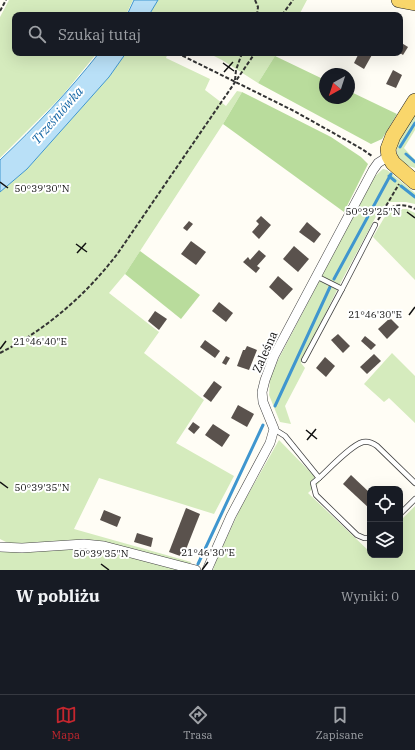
<!DOCTYPE html>
<html lang="pl">
<meta charset="utf-8">
<style>
:root{--surface:#171b24;--page:#20242c;--text:#f1f3f6;--muted:#9ea1a6;--line:#363941;--accent:#c4262e}
body{margin:0;font-family:"IBM Plex Serif",serif;background:var(--page);color:var(--text)}
.controls{position:absolute;right:12px;bottom:12px;display:grid;overflow:hidden;border-radius:8px;box-shadow:0 4px 16px #0002}
.controls button{width:36px;height:36px;display:grid;place-items:center;padding:0;border:0;border-bottom:1px solid var(--line);background:var(--surface);color:var(--text);font:20px sans-serif}
.compass{position:absolute;left:319px;top:68px;width:36px;height:36px;border-radius:50%;background:var(--surface);box-shadow:0 4px 16px #0002;rotate:219deg}
.list{margin:0;padding:0;list-style:none}
h2{display:flex;justify-content:space-between;align-items:center;height:52px;margin:0;padding:0 16px;font-size:17px}
h2 small{font-size:13px;font-weight:400;color:var(--muted)}
.icon{flex:none;width:22px;height:22px;fill:none;stroke:currentColor;stroke-width:2;stroke-linecap:round;stroke-linejoin:round}
.map{position:relative;flex:none;width:415px;height:570px;overflow:hidden}
.search{position:absolute;background:var(--surface);box-shadow:0 4px 16px #0002;left:12px;right:12px;top:12px;height:44px;display:flex;align-items:center;gap:10px;box-sizing:border-box;padding:0 14px;border-radius:8px;color:var(--muted);font-size:15px}
.sheet{height:124px;background:var(--surface)}
nav{display:flex;justify-content:space-around;align-items:center;box-sizing:border-box;height:56px;border-top:1px solid var(--line);background:var(--surface);font-size:11px;color:var(--muted)}
nav a{display:grid;justify-items:center;gap:2px}
nav .on{color:var(--accent)}
.map>svg:first-child{display:block}
.green{fill:#d5ebbd}
.forest{fill:#b9dc9c}
.water{fill:#b9e0f7;stroke:#3f96cf}
.lines{fill:none;stroke-linecap:round;stroke-linejoin:round}
.stream{stroke:#3f96cf;stroke-width:3}
.building{fill:#5a524d}
.lane-casing{stroke:#444;stroke-width:6}
.street-casing{stroke:#444;stroke-width:10}
.primary-casing{stroke:#222;stroke-width:16}
.path{stroke:#333;stroke-width:2;stroke-dasharray:4 2;stroke-linecap:butt}
.lane{stroke:#fff;stroke-width:4.5}
.street{stroke:#fff;stroke-width:9}
.primary{stroke:#f9d66b;stroke-width:15}
.ticks{fill:none;stroke:#111;stroke-width:1.5}
.labels{text-anchor:middle;stroke-width:4;stroke-linejoin:round;paint-order:stroke}
.street-label{font-size:12px;fill:#111;stroke:#fff}
.water-label{font-size:13px;font-style:italic;fill:#1768a6;stroke:#fff}
.ticks-label{font-size:10px;text-anchor:middle;fill:#111;stroke:#fff;stroke-width:4;stroke-linejoin:round;paint-order:stroke}
</style>
<div class="map">
<svg width="415" height="570" viewBox="0 0 415 570">
<rect width="100%" height="100%" fill="#fffdf5"/>
<g class="green">
<path d="M9 0H133L126 15H15V53H97L62 96 0 158V17Z"/>
<path d="M158 0H307L299 15H149Z"/>
<path d="M126 53H168L166 58 210 79 205 90 226 106 237 91 242 92 223 124 125 274 109 293 159 332 144 353 204 400 176 443 234 476 214 514 99 478 74 529 191 562 189 565 113 545 23 546 6 542 0 539V192L27 169 109 77Z"/>
<path d="M208 53H277L258 83 222 60Z"/>
<path d="M415 114V130L404 148 415 160V168C381 158 403 132 415 114Z"/>
<path d="M383 169 387 170 415 193V204L406 202H389L380 209 341 282 301 363 305 368 285 406 291 424 280 422 269 395 270 379 278 360 373 178Z"/>
<path d="M392 209H407L415 213V280L373 237 384 218Z"/>
<path d="M392 353 415 376V423L389 398 384 402 364 384Z"/>
<path d="M279 440 320 482 308 493 370 552V555H400V521L415 506V570H213L215 563 241 507Z"/>
<path d="M76 547 108 550 185 570H0V550Z"/>
</g>
<g class="forest">
<path d="M275 56 325 80V98H349V91L397 114 382 139 371 144 258 83Z"/>
<path d="M242 92 331 137 361 157 368 164 344 212 223 124Z"/>
<path d="M140 251 200 295 181 319 125 274Z"/>
</g>
<g class="water">
<path d="M134 0H158L149 15H127Z"/>
<path d="M99 53H126L109 77 27 169 0 192V160C35 127 69 91 99 53Z"/>
</g>
<g class="lines">
<g class="stream">
<path d="M400 147 415 123"/>
<path d="M406 154 415 162"/>
<path d="M389 176 395 181"/>
<path d="M401 186 415 197"/>
<path d="M334 279 391 174"/>
<path d="M275 406 330 287"/>
<path d="M198 564 263 425"/>
</g>
</g>
<g class="building">
<path d="M400 42 408 47 403 55 400 53Z"/>
<path d="M359 53H373L364 69 354 63Z"/>
<path d="M393 70 402 75 396 88 386 84Z"/>
<path d="M261 216 271 225 259 239 252 232 259 224 256 221Z"/>
<path d="M189 221 193 224 187 231 183 228Z"/>
<path d="M307 222 321 234 314 243 299 232Z"/>
<path d="M191 241 206 252 196 265 181 254Z"/>
<path d="M294 246 309 259 298 272 283 259Z"/>
<path d="M259 250 266 256 257 266 260 268 256 273 243 262 248 257 250 260Z"/>
<path d="M278 276 293 289 283 300 269 287Z"/>
<path d="M219 302 233 313 226 322 212 311Z"/>
<path d="M155 311 167 319 159 330 148 321Z"/>
<path d="M390 318 399 327 387 339 378 329Z"/>
<path d="M338 334 350 346 343 353 331 340Z"/>
<path d="M365 336 376 345 371 350 361 341Z"/>
<path d="M205 340 220 351 215 358 200 347Z"/>
<path d="M247 346 257 350 249 370 237 366 243 350H245Z"/>
<path d="M374 354 381 361 367 374 360 367Z"/>
<path d="M226 356 230 358 226 365 222 363Z"/>
<path d="M325 357 335 366 326 377 316 368Z"/>
<path d="M214 381 222 387 211 402 203 396Z"/>
<path d="M238 405 254 414 247 427 231 418Z"/>
<path d="M193 422 200 427 194 434 188 429Z"/>
<path d="M213 424 230 435 222 447 205 435Z"/>
<path d="M351 475 370 493V509L343 484Z"/>
<path d="M186 508 200 514 183 557 169 552Z"/>
<path d="M104 510 121 517 117 527 100 520Z"/>
<path d="M137 533 153 538 151 547 134 542Z"/>
</g>
<g class="lines">
<defs>
<g id="lane">
<path d="M316 276 342 289 375 225"/>
<path d="M304 360 342 289"/>
<path d="M274 429 285 436 319 478C328 470 351 445 363 442 368 441 373 443 377 446L415 483"/>
<path d="M319 478 313 483 316 495 357 535 364 538H370"/>
<path d="M400 514 415 499"/>
</g>
<g id="street">
<path d="M0 547 22 548 84 544 104 546 196 570"/>
<path d="M207 570 231 516 270 443 274 429 263 402 262 392 265 380 274 356 373 170 378 163 389 156"/>
</g>
<g id="primary">
<path d="M399 0 415 3"/>
<path d="M415 101 393 136 388 149 389 156 393 163 415 182"/>
</g>
</defs>
<use href="#lane" class="lane-casing"/>
<use href="#street" class="street-casing"/>
<use href="#primary" class="primary-casing"/>
<g class="path">
<path d="M255 0 258 7 257 15"/>
<path d="M0 11 6 0"/>
<path d="M282 15 293 0"/>
<path d="M177 53 294 111 362 149 372 156"/>
<path d="M235 80 236 70 242 53"/>
<path d="M383 211 399 184"/>
<path d="M378 220C386 206 400 201 415 209"/>
<path d="M0 353C47 329 86 295 118 253L255 53"/>
</g>
<use href="#lane" class="lane"/>
<use href="#street" class="street"/>
<use href="#primary" class="primary"/>
</g>
<path class="ticks" d="M223 63 234 71M224 72 233 62M0 182 8 188M407 212 415 218M76 244 87 252M77 253 86 243M409 315 415 307M0 349 6 341M306 430 317 439M307 440 316 429M0 482 8 488M101 564 109 570M202 570 208 562"/>
<g class="labels">
<g class="street-label">
<text transform="translate(265 352) rotate(-66)" y="4">Zaleśna</text>
</g>
<g class="water-label">
<text transform="translate(57 115) rotate(-49)" y="5">Trześniówka</text>
</g>
</g>
<g class="ticks-label">
<text x="42" y="192">50°39'30"N</text>
<text x="373" y="215">50°39'25"N</text>
<text x="375" y="318">21°46'30"E</text>
<text x="40" y="345">21°46'40"E</text>
<text x="42" y="491">50°39'35"N</text>
<text x="208" y="556">21°46'30"E</text>
<text x="101" y="557">50°39'35"N</text>
</g>
</svg>
<div class="controls">
<button><svg class="icon" aria-label="locate" viewBox="0 0 24 24"><circle cx="12" cy="12" r="6"/><path d="M12 2v4M12 18v4M2 12h4M18 12h4"/></svg></button>
<button><svg class="icon" aria-label="layers" viewBox="0 0 24 24"><path d="M12 4l9 5-9 5-9-5zM3 14l9 5 9-5"/></svg></button>
</div>
<svg class="compass" viewBox="-18 -18 36 36"><path d="M0-13l5 13h-10z" fill="#e53935"/><path d="M0 13l5-13h-10z" fill="#9ea1a6"/></svg>
<div class="search"><svg class="icon" aria-label="search" viewBox="0 0 24 24"><circle cx="10" cy="10" r="6"/><path d="M15 15l6 6"/></svg>Szukaj tutaj</div>
</div>
<section class="sheet">
<h2>W pobliżu<small>Wyniki: 0</small></h2>
<ul class="list">
</ul>
</section>
<nav>
<a class="on"><svg class="icon" aria-label="map" viewBox="0 0 24 24"><path d="M3 6l6-2 6 2 6-2v14l-6 2-6-2-6 2zM9 4v14M15 6v14"/></svg>Mapa</a>
<a><svg class="icon" aria-label="directions" viewBox="0 0 24 24"><path d="M12 3l9 9-9 9-9-9zM9 14v-3h6M13 9l2 2-2 2"/></svg>Trasa</a>
<a><svg class="icon" aria-label="saved" viewBox="0 0 24 24"><path d="M7 4h10v16l-5-4-5 4z"/></svg>Zapisane</a>
</nav>
